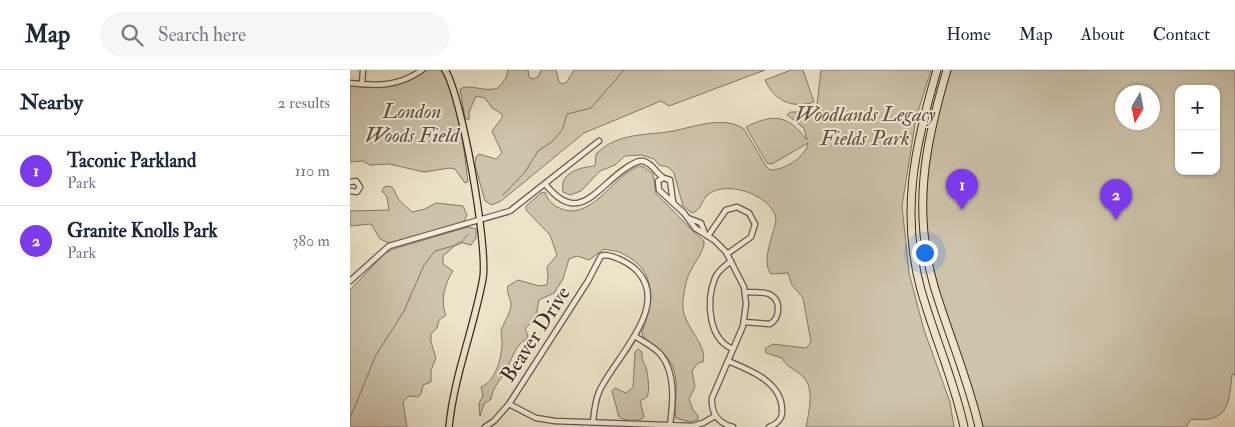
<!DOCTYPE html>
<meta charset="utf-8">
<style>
:root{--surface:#fff;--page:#f6f6f7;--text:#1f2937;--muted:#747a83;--line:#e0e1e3;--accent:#7c3aed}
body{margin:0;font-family:"IM FELL Double Pica",serif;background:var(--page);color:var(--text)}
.controls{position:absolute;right:15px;top:15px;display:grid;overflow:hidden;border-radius:10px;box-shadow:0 1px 4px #0004}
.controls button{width:45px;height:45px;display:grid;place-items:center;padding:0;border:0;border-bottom:1px solid var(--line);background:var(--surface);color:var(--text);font:25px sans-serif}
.compass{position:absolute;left:765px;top:15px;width:45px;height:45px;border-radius:50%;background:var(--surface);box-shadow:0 1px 4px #0004;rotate:190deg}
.you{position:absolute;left:574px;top:182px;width:18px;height:18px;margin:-12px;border:4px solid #fff;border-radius:50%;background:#1a73e8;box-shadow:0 0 0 8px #1a73e833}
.badge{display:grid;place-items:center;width:32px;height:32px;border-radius:50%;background:var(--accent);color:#fff;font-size:16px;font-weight:700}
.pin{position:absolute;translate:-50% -41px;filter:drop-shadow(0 1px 2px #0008)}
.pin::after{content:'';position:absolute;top:26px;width:18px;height:15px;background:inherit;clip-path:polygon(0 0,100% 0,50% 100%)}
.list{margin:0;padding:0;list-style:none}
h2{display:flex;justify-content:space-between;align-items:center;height:65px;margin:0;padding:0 20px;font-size:21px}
h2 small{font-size:16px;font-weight:400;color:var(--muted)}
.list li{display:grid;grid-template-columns:32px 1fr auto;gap:15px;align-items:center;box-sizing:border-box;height:70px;padding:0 20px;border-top:1px solid var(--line)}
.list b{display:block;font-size:19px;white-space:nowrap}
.list p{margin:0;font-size:16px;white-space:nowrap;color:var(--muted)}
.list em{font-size:16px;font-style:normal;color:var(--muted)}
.icon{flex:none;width:28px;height:28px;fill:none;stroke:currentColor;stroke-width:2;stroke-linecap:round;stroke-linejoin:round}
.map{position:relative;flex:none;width:885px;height:357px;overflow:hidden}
header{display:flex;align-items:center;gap:30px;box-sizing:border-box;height:70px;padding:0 25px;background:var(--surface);border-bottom:1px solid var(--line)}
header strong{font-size:24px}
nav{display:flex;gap:28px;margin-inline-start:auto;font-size:18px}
.search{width:350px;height:45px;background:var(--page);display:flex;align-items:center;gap:12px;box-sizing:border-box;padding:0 18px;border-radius:28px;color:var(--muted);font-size:19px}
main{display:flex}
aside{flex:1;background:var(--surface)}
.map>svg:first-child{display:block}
.green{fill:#cec4ac;stroke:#857866;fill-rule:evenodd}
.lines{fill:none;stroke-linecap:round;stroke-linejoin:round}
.stream{stroke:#827463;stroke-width:1}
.minor-casing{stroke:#68594a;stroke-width:7}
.major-casing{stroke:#3c2b20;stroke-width:8}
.highway-casing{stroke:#3c2b20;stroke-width:9}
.minor{stroke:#f3eddc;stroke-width:4.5}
.major{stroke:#ece3c9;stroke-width:5.5}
.highway{stroke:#ece3c9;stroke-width:7}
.labels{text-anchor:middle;stroke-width:4;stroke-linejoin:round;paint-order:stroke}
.park-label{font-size:21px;font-style:italic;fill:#605143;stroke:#f3eddc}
.street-label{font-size:21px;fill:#3c2b20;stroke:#f3eddc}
</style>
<header>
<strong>Map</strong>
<div class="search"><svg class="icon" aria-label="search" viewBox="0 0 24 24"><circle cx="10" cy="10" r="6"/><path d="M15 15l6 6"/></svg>Search here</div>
<nav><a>Home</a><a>Map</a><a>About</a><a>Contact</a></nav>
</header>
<main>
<aside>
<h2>Nearby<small>2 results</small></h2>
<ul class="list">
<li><span class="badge">1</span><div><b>Taconic Parkland</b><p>Park</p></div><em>110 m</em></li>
<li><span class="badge">2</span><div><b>Granite Knolls Park</b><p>Park</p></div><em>380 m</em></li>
</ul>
</aside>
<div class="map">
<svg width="885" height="357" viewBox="0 0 885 357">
<rect width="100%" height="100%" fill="#ece3c9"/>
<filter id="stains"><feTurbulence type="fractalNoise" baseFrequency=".004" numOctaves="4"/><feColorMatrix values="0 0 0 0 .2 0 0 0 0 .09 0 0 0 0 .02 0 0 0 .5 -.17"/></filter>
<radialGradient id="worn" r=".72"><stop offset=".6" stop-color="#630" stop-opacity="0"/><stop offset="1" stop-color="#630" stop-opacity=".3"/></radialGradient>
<g class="green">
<path d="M77 0H91C109 22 114 84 118 112L115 113 105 99 100 98 74 102 39 94 20 95 13 91 0 92V16C30 18 53 19 77 0Z"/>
<path d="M158 0H178L179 7 183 9 188 7 191 0H206L209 12 213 14 217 12 224 0H415L319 36 311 31 234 63 151 131 142 135 135 131 125 95 126 87 129 84 146 89 152 83 142 61 152 48V44L142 38 135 28 126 26 119 42V50L115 48 110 19C119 13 135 23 148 18L156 8Z"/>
<path d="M441 0H453L464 32C443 39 424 31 415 10Z"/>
<path d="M471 0H581L566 48 552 136 559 203 574 260 600 332 604 357H456C459 341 466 315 450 304 442 298 437 297 432 288L416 283 415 279 422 274 456 278 461 272 453 228 442 215 438 203 421 204C410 190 425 164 426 148 421 125 379 111 360 123 351 128 353 140 342 143L333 136 324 103 318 97 309 95 304 89 292 85 275 86 265 95 250 101 231 121 220 125 213 122C209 102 231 97 245 96L246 84C268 62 295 66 323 61 344 57 374 45 394 59L416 96 420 100C433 101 457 86 458 73L422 94 417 93 396 57C424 43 438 45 457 70L454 58 437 45 440 42H457L467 34Z"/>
<path d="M601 0H885V305L882 304C879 336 878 353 841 349L836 357H633C620 304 597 254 584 202 567 132 581 67 601 0ZM829 19H866V101H829ZM772 22H802V52H772Z"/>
<path d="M289 96 294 97 303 104 306 124C323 139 337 157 354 171 356 180 340 198 337 209 335 217 332 231 333 239 335 257 358 276 353 292L348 293 342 301 345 317 339 329 343 340 348 346V350L339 352 326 348C324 341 326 332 326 324 328 293 317 284 293 267L292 263C303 229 309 200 269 182 264 180 259 181 254 179L239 190 227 186 219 189 213 209 204 223 189 230C186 244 188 249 175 258L178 266C176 271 174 270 170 274 162 283 160 296 153 305 147 314 143 318 141 329L134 334 130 346 129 333 133 326 131 317C145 312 151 290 152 275 153 269 149 262 153 256 156 248 160 244 161 235 161 228 156 223 158 216L168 210 189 216 197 215 198 206 197 197 207 185 200 165 176 140V136L191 123 195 122C197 129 201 133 207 137 240 155 262 106 289 96Z"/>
<path d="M39 116 43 118 49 130 62 142 75 139 86 133 113 136 117 145 113 153 39 173 30 169 21 154 0 156V141L39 140 37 127 32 121 34 117Z"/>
<path d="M118 157 126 159V168L121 175 109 172 93 186V194L103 201C95 212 90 232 96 245L89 250 87 258 81 264V272L86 288 81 300V312L73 315 71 324 68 327 59 326 53 332 57 357H0V220L34 184 43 179Z"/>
<path d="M288 279 292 282C291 292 296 293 297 302 298 308 300 321 297 327L290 331 294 347C288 352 275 351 269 347L262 321 265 318 276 323 283 317 285 282Z"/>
</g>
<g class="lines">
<g class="stream">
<path d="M153 125 175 102 188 81 203 71 212 60 217 44 241 38 274 0"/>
<path d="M0 348 26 285 54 241 74 195 85 181 110 174 118 164"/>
</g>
<defs>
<g id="minor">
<path d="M0 13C27 16 48 17 72 0"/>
<path d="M12 14 13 0"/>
<path d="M313 108 308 111 309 120 334 143 345 158 364 170 376 182 394 217 396 234 393 256 362 328C361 344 368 353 383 357"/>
<path d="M0 112 6 111 10 117 7 122 0 121"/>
<path d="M196 115C229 156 246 118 276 98 281 95 286 90 293 91 304 94 306 104 314 108 316 109 318 109 320 110L323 132"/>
<path d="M338 148 351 153 355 164"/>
<path d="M358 166 376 140 387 137 399 143 405 154 401 167 377 184"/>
<path d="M381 191C375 196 368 200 365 208 356 231 358 269 383 279"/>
<path d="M0 211 39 176 160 141 249 71"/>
<path d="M394 252 420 254C430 248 432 230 419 224 412 221 402 223 395 222"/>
<path d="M285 266C293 272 305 277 311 285 326 303 323 333 320 355"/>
<path d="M378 291C400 300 432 312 432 340 433 348 427 354 419 357"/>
<path d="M159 334 186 348 205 351 343 356 353 353 365 346"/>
<path d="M135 357 144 351 159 334 238 211 251 186 255 185C266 186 281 194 288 202 321 238 262 291 249 322 245 331 244 342 243 352"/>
</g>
<path id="major" d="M95 0C112 26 138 177 133 208 124 258 104 306 99 357"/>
<g id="highway">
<path d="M587 0C565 75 550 142 571 220 584 266 604 310 614 357"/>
<path d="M597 0C575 74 562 140 584 216 598 263 618 309 629 357"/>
</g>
</defs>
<use href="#minor" class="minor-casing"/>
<use href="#major" class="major-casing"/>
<use href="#highway" class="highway-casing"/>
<use href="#minor" class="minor"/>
<use href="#major" class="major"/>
<use href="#highway" class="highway"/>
</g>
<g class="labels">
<g class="park-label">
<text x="62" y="48">London<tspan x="62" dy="24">Woods Field</tspan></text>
<text x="515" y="51">Woodlands Legacy<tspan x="515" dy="24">Fields Park</tspan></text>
</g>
<g class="street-label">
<text transform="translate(185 264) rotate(-57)" y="7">Beaver Drive</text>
</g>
</g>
<rect width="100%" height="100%" filter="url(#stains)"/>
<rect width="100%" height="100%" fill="url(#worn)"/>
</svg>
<div class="controls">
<button>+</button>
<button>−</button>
</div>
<svg class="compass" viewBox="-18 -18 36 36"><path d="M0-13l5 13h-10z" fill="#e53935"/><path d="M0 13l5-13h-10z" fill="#747a83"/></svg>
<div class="you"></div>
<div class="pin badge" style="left:612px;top:140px">1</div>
<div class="pin badge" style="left:766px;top:150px">2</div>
</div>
</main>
